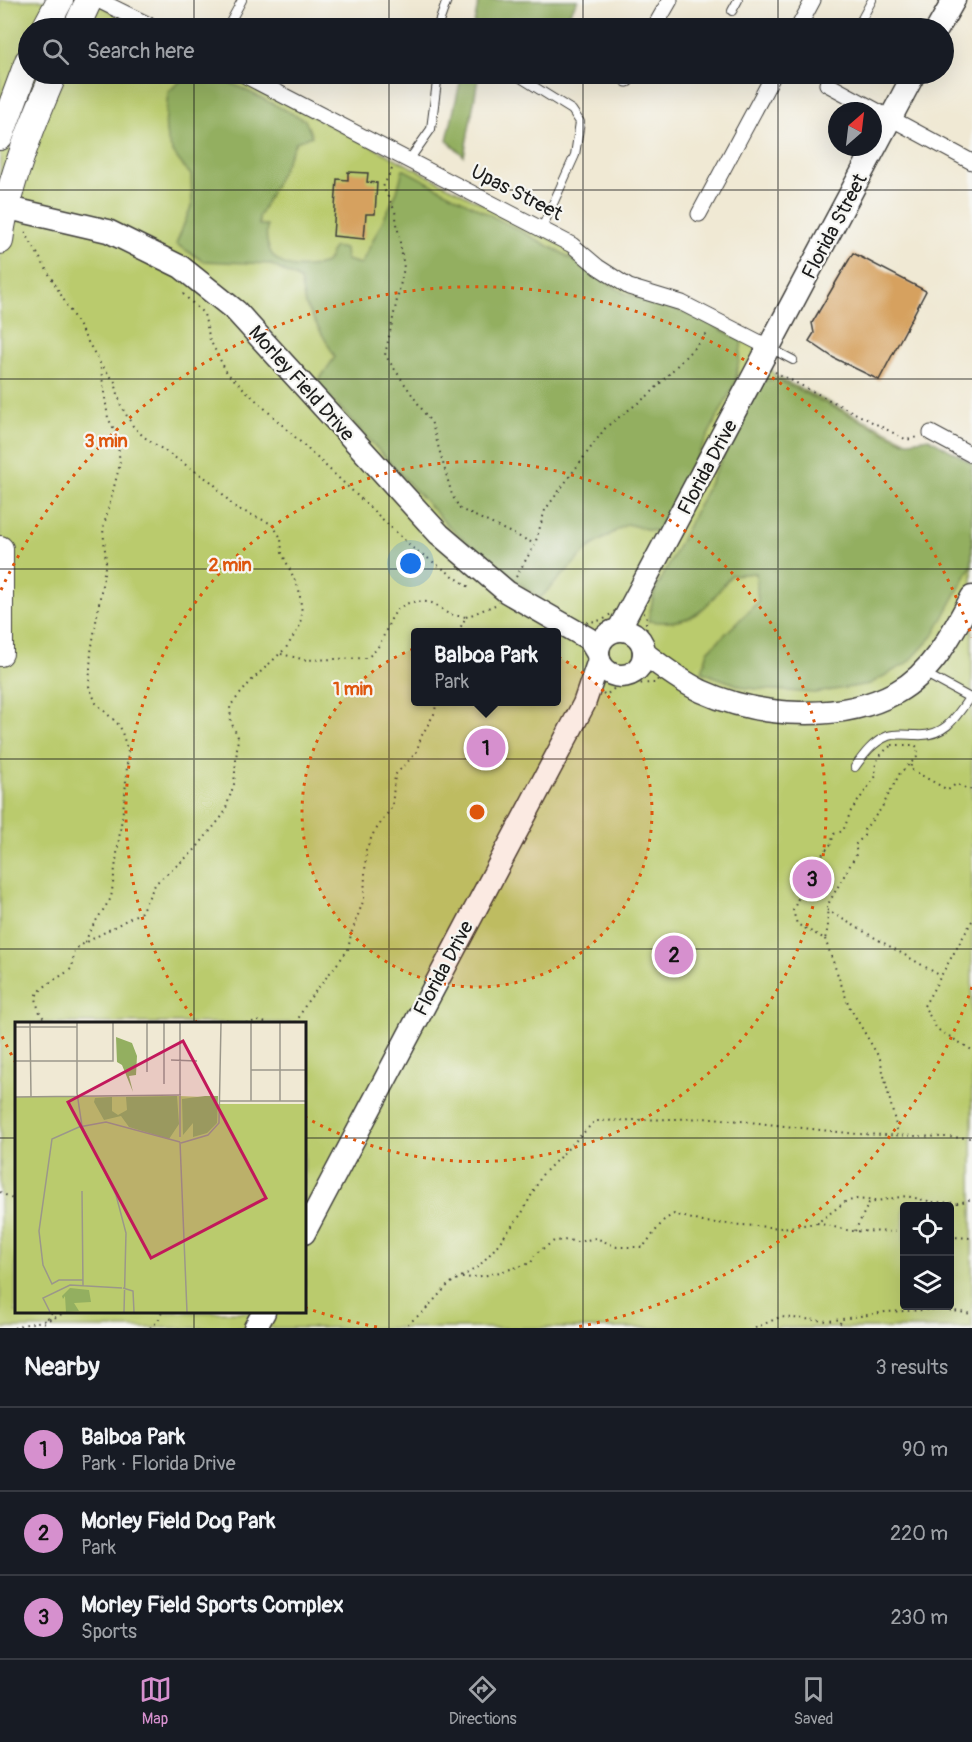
<!DOCTYPE html>
<meta charset="utf-8">
<style>
:root{--surface:#171b24;--page:#20242c;--text:#f1f3f6;--muted:#9ea1a6;--line:#363941;--accent:#d690ce}
body{margin:0;font-family:Pangolin,sans-serif;background:var(--page);color:var(--text)}
.controls{position:absolute;right:18px;bottom:18px;display:grid;overflow:hidden;border-radius:6px;box-shadow:0 6px 24px #0002}
.controls button{width:54px;height:54px;display:grid;place-items:center;padding:0;border:0;border-bottom:2px solid var(--line);background:var(--surface);color:var(--text);font:30px sans-serif}
.compass{position:absolute;left:828px;top:102px;width:54px;height:54px;border-radius:50%;background:var(--surface);box-shadow:0 6px 24px #0002;rotate:28deg}
.you{position:absolute;left:411px;top:564px;width:21px;height:21px;margin:-15px;border:4px solid #fff;border-radius:50%;background:#1a73e8;box-shadow:0 0 0 9px #1a73e833}
.badge{display:grid;place-items:center;width:39px;height:39px;border-radius:50%;background:var(--accent);color:#111;font-size:20px;font-weight:700}
.pin{position:absolute;translate:-50% -50%;border:3px solid #fff;box-shadow:0 2px 6px #0006}
.popup{position:absolute;left:411px;top:628px;width:150px;height:78px;box-sizing:border-box;display:grid;place-content:center;border-radius:6px;background:var(--surface);filter:drop-shadow(0 2px 4px #0005);font-size:20px;white-space:nowrap;color:var(--muted)}
.popup b{font-size:22px;color:var(--text)}
.popup::after{content:'';position:absolute;left:50%;top:100%;margin-left:-12px;border:12px solid transparent;border-top-color:var(--surface)}
.list{margin:0;padding:0;list-style:none}
h2{display:flex;justify-content:space-between;align-items:center;height:78px;margin:0;padding:0 24px;font-size:26px}
h2 small{font-size:20px;font-weight:400;color:var(--muted)}
.list li{display:grid;grid-template-columns:39px 1fr auto;gap:18px;align-items:center;box-sizing:border-box;height:84px;padding:0 24px;border-top:2px solid var(--line)}
.list b{display:block;font-size:22px;white-space:nowrap}
.list p{margin:0;font-size:20px;white-space:nowrap;color:var(--muted)}
.list em{font-size:20px;font-style:normal;color:var(--muted)}
.icon{flex:none;width:33px;height:33px;fill:none;stroke:currentColor;stroke-width:2;stroke-linecap:round;stroke-linejoin:round}
.map{position:relative;flex:none;width:972px;height:1328px;overflow:hidden}
.search{position:absolute;background:var(--surface);box-shadow:0 6px 24px #0002;left:18px;right:18px;top:18px;height:66px;display:flex;align-items:center;gap:15px;box-sizing:border-box;padding:0 21px;border-radius:33px;color:var(--muted);font-size:22px}
.sheet{height:330px;background:var(--surface)}
nav{display:flex;justify-content:space-around;align-items:center;box-sizing:border-box;height:84px;border-top:2px solid var(--line);background:var(--surface);font-size:16px;color:var(--muted)}
nav a{display:grid;justify-items:center;gap:3px}
nav .on{color:var(--accent)}
.map>svg:first-child{display:block}
.green{fill:#bacb6d;stroke:#6b7444;stroke-width:1.5;fill-rule:evenodd}
.forest{fill:#93af60;stroke:#58663e;stroke-width:1.5}
.building{fill:#d6a15f}
.lines{fill:none;stroke-linecap:round;stroke-linejoin:round}
.lane-casing{stroke:#3c3b38;stroke-width:10}
.street-casing{stroke:#3c3b38;stroke-width:17}
.secondary-casing{stroke:#3c3b38;stroke-width:25}
.primary-casing{stroke:#3c3b38;stroke-width:28}
.path{stroke:#3c3b38;stroke-width:2;stroke-dasharray:1.5 4.5;stroke-linecap:butt}
.lane{stroke:#fff;stroke-width:8}
.street{stroke:#fff;stroke-width:15}
.secondary{stroke:#fff;stroke-width:22}
.primary{stroke:#fff;stroke-width:26}
.grid{fill:none;stroke:#1c1c1c;stroke-width:1.5;stroke-opacity:0.55}
.ring{fill:none;stroke:#de560d;stroke-width:3;stroke-dasharray:3 6}
.labels{text-anchor:middle;stroke-width:4.5;stroke-linejoin:round;paint-order:stroke}
.street-label{font-size:20px;fill:#1c1c1c;stroke:#f6f6f2}
.inset-road{fill:none;stroke:#9b978a;stroke-width:1.5}
.view{fill:#c2185b;fill-opacity:0.15;stroke:#c2185b;stroke-width:3}
.inset-edge{fill:none;stroke:#1c1c1c;stroke-width:3}
.centre{fill:#de560d;stroke:#f6f6f2;stroke-width:3}
.ring-label{font-size:18px;text-anchor:middle;font-weight:bold;fill:#de560d;stroke:#f6f6f2;stroke-width:4.5;stroke-linejoin:round;paint-order:stroke}
</style>
<div class="map">
<svg width="972" height="1328" viewBox="0 0 972 1328">
<rect width="100%" height="100%" fill="#f6f6f2"/>
<filter id="ink" filterUnits="userSpaceOnUse"><feTurbulence type="fractalNoise" baseFrequency=".0167" numOctaves="2"/><feDisplacementMap in="SourceGraphic" scale="12" xChannelSelector="R" yChannelSelector="G"/><feConvolveMatrix kernelMatrix="1 2 1 2 8 2 1 2 1" color-interpolation-filters="sRGB"/></filter>
<filter id="wash" filterUnits="userSpaceOnUse"><feTurbulence type="fractalNoise" baseFrequency=".008" numOctaves="4" result="noise"/><feDisplacementMap in="SourceGraphic" scale="24" xChannelSelector="R" yChannelSelector="G"/><feGaussianBlur stdDeviation="1.35" result="paint"/><feColorMatrix in="noise" values="0 0 0 0 0 0 0 0 0 0 0 0 0 0 0 0 0 1.4 0 .05"/><feComposite in="paint" operator="in"/></filter>
<g filter="url(#wash)">
<rect width="100%" height="100%" fill="#f0e9d4"/>
<path class="green" d="M0 0H90L145 28H28V74H232L757 346 775 376 972 473V1328H0ZM416 632H556V702H416ZM16 1023H304V1312H16ZM904 1206H950V1306H904Z"/>
<g class="forest">
<path d="M479 0H578L560 28H473Z"/>
<path d="M188 74H213L305 120 312 136 296 142 259 217V225H267C262 265 293 274 326 263L334 247 345 249 346 260 361 264 397 192 403 169 562 253 624 293 698 317 742 341 735 383 658 532 627 524 590 547 540 598 497 567 449 527 317 383 335 357 305 304 300 280 270 264 203 261 176 244 192 204 191 175C161 142 164 135 168 92Z"/>
<path d="M462 74H479L464 156 447 140Z"/>
<path d="M776 379 904 442 929 438 972 463V564L933 636 909 662 870 684 815 693 746 688 702 672 708 651 758 602 756 573 731 575C705 609 695 627 648 621L654 594 761 381Z"/>
</g>
<g id="blocks">
<g class="building">
<path d="M348 172 368 173 367 182 377 183 375 214H366L364 239 333 236 337 179 348 180Z"/>
<path d="M853 253 926 291 879 380 834 358 809 341 814 333 812 323Z"/>
</g>
</g>
</g>
<g filter="url(#ink)">
<use href="#blocks" fill-opacity="0" stroke="#3c3b38" stroke-width="1.5"/>
<g class="lines">
<defs>
<g id="lane">
<path d="M732 11 738 0"/>
<path d="M227 28 242 0"/>
<path d="M437 28 447 0"/>
<path d="M857 28 872 0"/>
<path d="M514 74 572 110 580 122 575 155 542 228"/>
<path d="M409 160 431 129 438 74"/>
<path d="M770 348 793 360"/>
<path d="M926 674 972 699"/>
<path d="M855 767C864 754 873 742 888 736 897 733 908 735 916 735 944 737 955 719 969 698"/>
</g>
<g id="street">
<path d="M98 0 155 28"/>
<path d="M654 28 670 0"/>
<path d="M798 28 813 0"/>
<path d="M242 74 572 245 598 267 629 287 682 303 770 348"/>
<path d="M627 79 630 74"/>
<path d="M827 84 972 162"/>
<path d="M699 214 774 74"/>
<path d="M931 433 972 455"/>
</g>
<g id="secondary">
<path d="M938 28 954 0"/>
<path d="M0 206 108 231 181 267 236 311 439 534 507 592 589 639 598 654"/>
<path d="M619 629 914 74"/>
<circle cx="621" cy="653" r="23"/>
<path d="M644 653C662 667 681 681 701 691 758 717 840 723 897 692 933 672 953 632 972 597"/>
<path d="M304 1233 584 704 599 660"/>
<path d="M255 1328 264 1312"/>
</g>
<g id="primary">
<path d="M45 28 60 0"/>
<path d="M76 28 89 0"/>
<path d="M0 137 28 61"/>
<path d="M0 241C6 188 33 122 54 74"/>
<path d="M0 549V653"/>
</g>
</defs>
<use href="#lane" class="lane-casing"/>
<use href="#street" class="street-casing"/>
<use href="#secondary" class="secondary-casing"/>
<use href="#primary" class="primary-casing"/>
<g class="path">
<path d="M392 169 383 187 395 211 404 268 385 355 432 424 452 495 460 509 535 544"/>
<path d="M25 232 100 363 115 382 121 406 133 426 144 437 213 483 234 507 272 524 281 538 282 553 299 589 302 613 299 628 286 648 252 680 230 706 231 722 238 737 234 784 224 814 193 852 156 883 141 912 78 947 74 953 72 968C59 979 48 980 36 996 37 1008 40 1017 50 1023"/>
<path d="M183 294 204 314 210 340 227 373 413 548 472 589"/>
<path d="M775 372 907 440 917 437"/>
<path d="M516 577 535 544 545 510 606 427 650 394 708 333"/>
<path d="M620 607 647 614C643 635 653 647 667 661L656 683 620 684 606 695 581 680C589 665 591 655 578 642L588 622 603 620Z"/>
<path d="M466 617 495 605"/>
<path d="M281 654 306 660 366 658C393 644 381 596 427 602 436 603 440 608 447 613 452 616 461 616 466 617L458 632"/>
<path d="M892 745H915L918 748 917 757 900 773 881 809 864 830V836L855 845 857 853 827 906 828 927 825 939 797 924 793 911 799 896 813 890 820 881 816 862 831 844 834 834 843 831 851 811 876 776C873 761 880 754 892 745Z"/>
<path d="M911 765 910 769 948 790 956 784 972 790"/>
<path d="M827 910 941 976"/>
<path d="M972 921 924 1006 937 1029 972 1050"/>
<path d="M825 939 849 1006 880 1059 898 1134"/>
<path d="M85 942 92 927 111 898 125 795 128 752 120 726 96 703 89 686 91 652 106 561 103 529 120 464 117 435 108 418 100 363"/>
<path d="M222 1023 225 1019 231 1023"/>
<path d="M246 1023 259 1021 266 1023"/>
<path d="M296 1023 307 1002 348 950 351 934 364 899 366 850 373 834 392 807 395 775 416 753 421 737 434 714 437 702"/>
<path d="M304 1048V1068"/>
<path d="M0 1192 16 1201"/>
<path d="M817 1223 851 1231 904 1232"/>
<path d="M855 1231 869 1203 875 1202"/>
<path d="M950 1237 972 1238"/>
<path d="M462 1278C487 1277 507 1270 531 1263L535 1254 554 1241 568 1240 577 1242 596 1238 617 1247H643L664 1220 674 1214 703 1222 782 1228 817 1223 845 1202 856 1199 877 1201 906 1196 933 1202 959 1203 972 1199"/>
<path d="M77 1312H83"/>
<path d="M14 1328C30 1321 51 1323 64 1312"/>
<path d="M40 1328 52 1312"/>
<path d="M150 1328 158 1321 162 1312"/>
<path d="M403 1328 424 1311 449 1284 478 1267 492 1252 522 1213 542 1175 595 1121 713 1118 857 1134 972 1138"/>
<path d="M755 1328 780 1317 829 1321 886 1312 942 1309 972 1314"/>
<path d="M836 1328 843 1319"/>
<path d="M969 1328 972 1326"/>
</g>
<use href="#lane" class="lane"/>
<use href="#street" class="street"/>
<use href="#secondary" class="secondary"/>
<use href="#primary" class="primary"/>
</g>
</g>
<path class="grid" d="M194 0V28M389 0V28M583 0V28M778 0V28M194 74V1023M389 74V1328M583 74V1328M778 74V1328M0 190H972M0 379H972M0 569H972M0 759H972M0 949H972M0 1138H16M304 1138H972M194 1312V1328"/>
<circle cx="477" cy="812" r="175" fill="#de560d" fill-opacity=".12"/>
<g class="ring">
<circle cx="477" cy="812" r="175"/>
<path d="M197 1023A350 350 0 1 1 305 1117"/>
<path d="M972 987A525 525 0 0 1 577 1327M377 1327A525 525 0 0 1 306 1308M16 1063A525 525 0 0 1 1 1034M1 590A525 525 0 0 1 972 637"/>
</g>
<g class="labels">
<g class="street-label">
<text transform="translate(517 192) rotate(27)" y="7">Upas Street</text>
<text transform="translate(834 226) rotate(-62)" y="7">Florida Street</text>
<text transform="translate(302 383) rotate(48)" y="7">Morley Field Drive</text>
<text transform="translate(707 467) rotate(-62)" y="7">Florida Drive</text>
<text transform="translate(443 968) rotate(-62)" y="7">Florida Drive</text>
</g>
</g>
<g transform="translate(15 1022)">
<rect width="291" height="291" fill="#f0e9d4"/>
<path d="M164 74 189 75 203 82H291V290H0V75Z" fill="#bacb6d"/>
<path d="M101 15 117 21 122 34 121 53 114 54 118 70 107 43 102 40ZM162 74 164 102 154 117 114 105 106 94 89 98 79 80 80 76 97 75V89L103 93 112 88 111 75ZM190 74H203L202 101 192 111 178 115V101L168 113 167 77ZM55 266 74 268 76 280 59 281 64 289 51 290 50 274 48 277 47 274Z" fill="#93af60"/>
<path class="inset-road" d="M15 1 16 75M62 1V71L67 104 101 173 111 211 109 290M149 1V62M236 1V79M0 5H62M156 38 182 39M0 39H98V1M236 48H291M132 50V1M0 75 166 73M205 79H291M265 79V1M165 115V1M165 120 172 290M166 121 193 113 204 101 206 1M67 169 68 264M68 258H44L37 262 28 243 24 209 37 117 64 105 91 100 165 120M108 266 118 269 119 290M35 290 28 276 55 263 107 266"/>
<path class="view" d="M168 19 251 176 136 236 53 80Z"/>
<rect width="291" height="291" class="inset-edge"/>
</g>
<circle cx="477" cy="812" r="9" class="centre"/>
<g class="ring-label">
<text x="106" y="447">3 min</text>
<text x="230" y="571">2 min</text>
<text x="353" y="695">1 min</text>
</g>
</svg>
<div class="controls">
<button><svg class="icon" aria-label="locate" viewBox="0 0 24 24"><circle cx="12" cy="12" r="6"/><path d="M12 2v4M12 18v4M2 12h4M18 12h4"/></svg></button>
<button><svg class="icon" aria-label="layers" viewBox="0 0 24 24"><path d="M12 4l9 5-9 5-9-5zM3 14l9 5 9-5"/></svg></button>
</div>
<svg class="compass" viewBox="-18 -18 36 36"><path d="M0-13l5 13h-10z" fill="#e53935"/><path d="M0 13l5-13h-10z" fill="#9ea1a6"/></svg>
<div class="you"></div>
<div class="pin badge" style="left:486px;top:748px">1</div>
<div class="popup"><b>Balboa Park</b>Park</div>
<div class="pin badge" style="left:674px;top:955px">2</div>
<div class="pin badge" style="left:812px;top:879px">3</div>
<div class="search"><svg class="icon" aria-label="search" viewBox="0 0 24 24"><circle cx="10" cy="10" r="6"/><path d="M15 15l6 6"/></svg>Search here</div>
</div>
<section class="sheet">
<h2>Nearby<small>3 results</small></h2>
<ul class="list">
<li><span class="badge">1</span><div><b>Balboa Park</b><p>Park · Florida Drive</p></div><em>90 m</em></li>
<li><span class="badge">2</span><div><b>Morley Field Dog Park</b><p>Park</p></div><em>220 m</em></li>
<li><span class="badge">3</span><div><b>Morley Field Sports Complex</b><p>Sports</p></div><em>230 m</em></li>
</ul>
</section>
<nav>
<a class="on"><svg class="icon" aria-label="map" viewBox="0 0 24 24"><path d="M3 6l6-2 6 2 6-2v14l-6 2-6-2-6 2zM9 4v14M15 6v14"/></svg>Map</a>
<a><svg class="icon" aria-label="directions" viewBox="0 0 24 24"><path d="M12 3l9 9-9 9-9-9zM9 14v-3h6M13 9l2 2-2 2"/></svg>Directions</a>
<a><svg class="icon" aria-label="saved" viewBox="0 0 24 24"><path d="M7 4h10v16l-5-4-5 4z"/></svg>Saved</a>
</nav>
